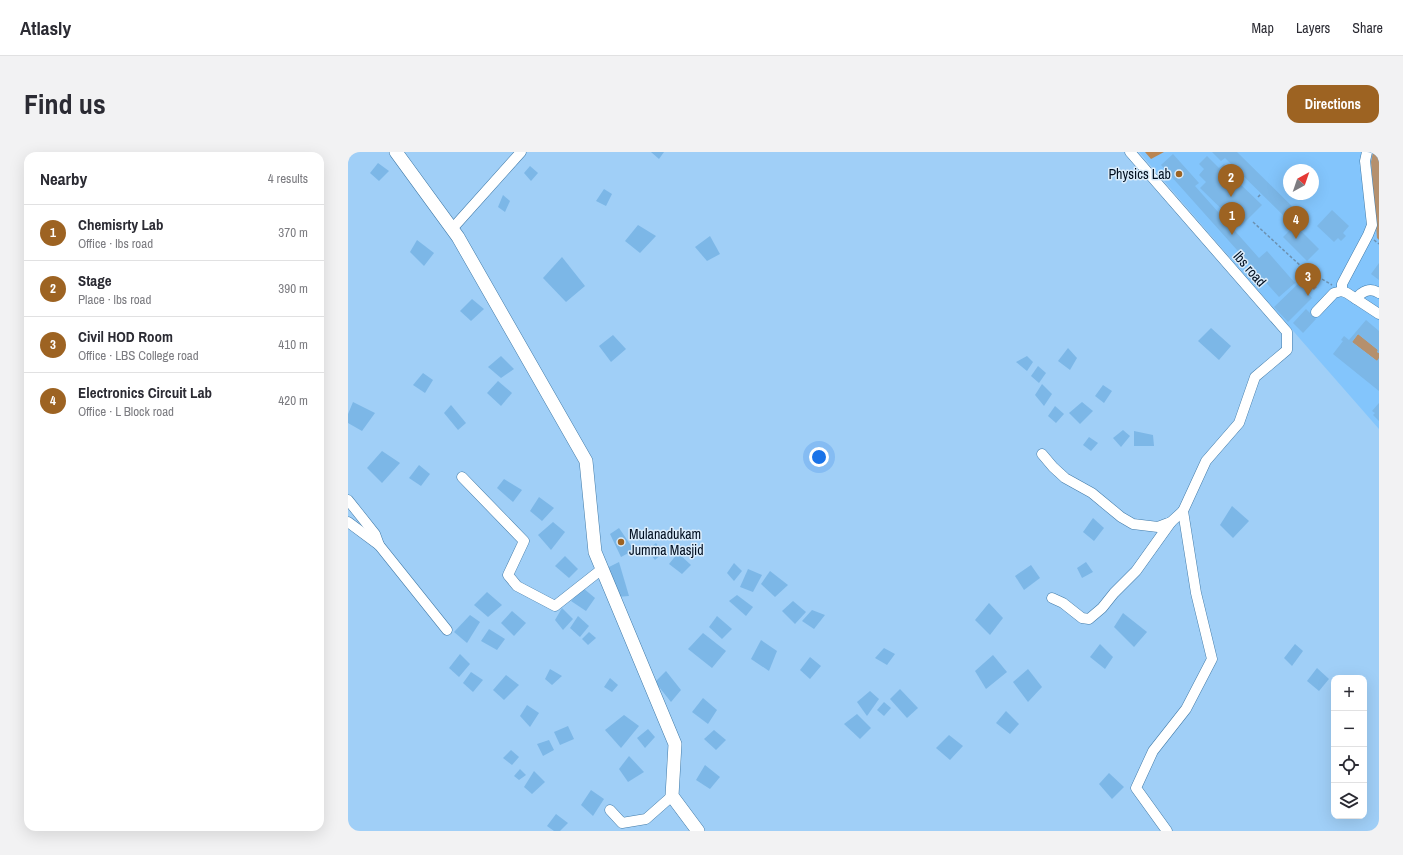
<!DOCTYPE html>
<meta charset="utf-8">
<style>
:root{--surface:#fff;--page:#f2f2f3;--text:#2b2b33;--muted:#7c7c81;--line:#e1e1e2;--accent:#9d6322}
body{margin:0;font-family:"Archivo Narrow",sans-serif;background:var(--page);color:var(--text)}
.controls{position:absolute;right:12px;bottom:12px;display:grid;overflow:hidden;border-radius:8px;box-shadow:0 4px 16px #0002}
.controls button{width:36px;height:36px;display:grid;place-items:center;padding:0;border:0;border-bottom:1px solid var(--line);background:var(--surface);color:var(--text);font:20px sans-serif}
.compass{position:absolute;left:935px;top:12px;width:36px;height:36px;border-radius:50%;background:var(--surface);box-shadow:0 4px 16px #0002;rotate:40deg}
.you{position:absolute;left:471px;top:305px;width:14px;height:14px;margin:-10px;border:3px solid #fff;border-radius:50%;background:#1a73e8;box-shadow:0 0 0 6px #1a73e833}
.badge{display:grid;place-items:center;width:26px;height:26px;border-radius:50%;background:var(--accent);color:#fff;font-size:13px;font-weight:700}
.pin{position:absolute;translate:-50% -33px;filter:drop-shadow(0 1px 2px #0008)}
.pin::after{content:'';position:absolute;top:21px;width:14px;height:12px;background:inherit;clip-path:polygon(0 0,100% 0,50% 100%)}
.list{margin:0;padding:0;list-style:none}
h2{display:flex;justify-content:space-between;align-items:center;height:52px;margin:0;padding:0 16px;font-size:17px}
h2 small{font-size:13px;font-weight:400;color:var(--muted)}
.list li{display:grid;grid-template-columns:26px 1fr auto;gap:12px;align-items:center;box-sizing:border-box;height:56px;padding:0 16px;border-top:1px solid var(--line)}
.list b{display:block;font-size:15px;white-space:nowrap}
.list p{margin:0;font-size:13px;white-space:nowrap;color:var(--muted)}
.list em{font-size:13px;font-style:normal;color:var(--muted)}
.icon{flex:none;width:22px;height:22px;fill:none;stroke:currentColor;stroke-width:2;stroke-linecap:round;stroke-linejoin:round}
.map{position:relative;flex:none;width:1031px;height:679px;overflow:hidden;border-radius:12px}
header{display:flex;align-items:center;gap:24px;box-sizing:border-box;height:56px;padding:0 20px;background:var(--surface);border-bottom:1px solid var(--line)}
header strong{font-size:19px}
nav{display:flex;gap:22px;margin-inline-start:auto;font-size:14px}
.intro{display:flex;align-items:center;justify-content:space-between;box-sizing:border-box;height:96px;padding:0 24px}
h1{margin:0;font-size:28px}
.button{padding:10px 18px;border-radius:12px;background:var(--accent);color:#fff;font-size:14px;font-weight:700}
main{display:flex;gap:24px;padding:0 24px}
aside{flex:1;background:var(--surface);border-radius:12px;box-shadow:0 4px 16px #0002}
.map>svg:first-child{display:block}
.built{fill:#83c5fc;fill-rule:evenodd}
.green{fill:#b5906d}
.forest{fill:#b98552}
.building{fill:#7cb7e7}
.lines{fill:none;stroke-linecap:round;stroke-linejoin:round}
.minor-casing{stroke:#417ba9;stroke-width:11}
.major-casing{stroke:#417ba9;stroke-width:14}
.path{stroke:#6c91b1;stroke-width:1.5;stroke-dasharray:3 2;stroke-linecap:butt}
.minor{stroke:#fff;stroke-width:10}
.major{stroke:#fff;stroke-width:13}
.poi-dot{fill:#9d6322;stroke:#daecfb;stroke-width:1.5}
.labels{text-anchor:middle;stroke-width:3;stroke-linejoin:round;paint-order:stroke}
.poi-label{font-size:14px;fill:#000e1f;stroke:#daecfb;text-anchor:end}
.street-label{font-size:14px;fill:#000e1f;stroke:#daecfb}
</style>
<header>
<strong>Atlasly</strong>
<nav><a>Map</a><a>Layers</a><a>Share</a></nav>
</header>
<div class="intro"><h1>Find us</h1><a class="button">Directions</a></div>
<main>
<aside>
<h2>Nearby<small>4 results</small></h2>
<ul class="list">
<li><span class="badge">1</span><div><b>Chemisrty Lab</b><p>Office · lbs road</p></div><em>370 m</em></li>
<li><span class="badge">2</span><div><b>Stage</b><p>Place · lbs road</p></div><em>390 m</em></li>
<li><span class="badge">3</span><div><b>Civil HOD Room</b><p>Office · LBS College road</p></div><em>410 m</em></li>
<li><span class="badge">4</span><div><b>Electronics Circuit Lab</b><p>Office · L Block road</p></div><em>420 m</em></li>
</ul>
</aside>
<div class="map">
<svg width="1031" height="679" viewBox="0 0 1031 679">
<rect width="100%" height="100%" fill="#a0cff7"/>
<path class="built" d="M791 0H1031V277L953 188ZM941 18H965V42H941Z"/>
<g class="green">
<path d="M1025 0H1031V88L1029 86 1023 10Z"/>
<path d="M958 125 969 135 966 138 955 128Z"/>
<path d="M1010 182 1030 198 1029 200 1031 201V207L1029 209 1004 190Z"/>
</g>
<path class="forest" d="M797 0H816L803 7Z"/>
<g class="building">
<path d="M303 0H316L311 7Z"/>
<path d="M864 0H889L958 68 950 76 971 97 959 109 935 85 946 74 877 6 873 9Z"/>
<path d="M825 2 851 31 847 34 911 106 919 99 947 131 931 145 813 13Z"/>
<path d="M859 4 871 16 876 12 889 25 887 27 914 53 892 75 852 36 858 30 851 23 856 17 851 12Z"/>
<path d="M30 11 41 19 31 29 22 21Z"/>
<path d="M182 14 190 21 183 29 176 21Z"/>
<path d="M256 37 264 42 258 54 248 49Z"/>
<path d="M155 43 162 49 157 60 150 55Z"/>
<path d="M984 58 1001 74 995 81 998 84 993 89 990 86 986 90 969 74Z"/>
<path d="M290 73 308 84 292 101 277 89Z"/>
<path d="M362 84 372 102 359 109 347 95Z"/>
<path d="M69 88 86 101 76 114 62 100Z"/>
<path d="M214 105 237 134 218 150 195 126Z"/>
<path d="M1031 111V128L1023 122Z"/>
<path d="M952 130 954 132 956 130 965 137 960 141 964 146 940 170 926 155Z"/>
<path d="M124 147 136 157 123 169 112 159Z"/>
<path d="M958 157 968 167 955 181 945 171Z"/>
<path d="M1018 168 1031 179V201L1029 200 1030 198 1010 182 1004 190 1029 209 1031 206V239L985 202 995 189 993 188 996 184 1001 188Z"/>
<path d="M863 176 883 194 871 208 850 189Z"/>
<path d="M265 183 278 197 263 210 251 194Z"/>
<path d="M720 196 729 206 722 218 710 209Z"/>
<path d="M153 204 166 217 153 226 140 215Z"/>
<path d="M679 204 685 210 679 219 668 210Z"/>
<path d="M690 214 698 221 691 231 683 224Z"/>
<path d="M75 221 85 228 77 241 65 233Z"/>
<path d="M150 229 164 241 153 254 139 241Z"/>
<path d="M694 232 704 242 696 254 687 243Z"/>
<path d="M755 233 764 239 756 251 747 244Z"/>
<path d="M5 250 27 261 14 279 0 271V262Z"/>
<path d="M734 250 745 259 732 272 721 261Z"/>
<path d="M1031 251V269L1025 263 1027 261 1024 259Z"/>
<path d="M103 253 118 271 110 278 96 261Z"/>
<path d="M707 254 716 262 708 271 700 264Z"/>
<path d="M775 278 782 284 773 295 765 286Z"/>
<path d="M786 279 805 283 806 294H786Z"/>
<path d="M741 285 750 291 743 299 735 293Z"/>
<path d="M34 299 52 311 34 331 19 316Z"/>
<path d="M71 313 82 322 73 334 61 326Z"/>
<path d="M156 327 174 338 165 350 149 336Z"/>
<path d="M191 345 206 356 194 369 182 359Z"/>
<path d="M884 354 901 369 885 386 872 373Z"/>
<path d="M745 366 756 376 746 389 735 380Z"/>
<path d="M205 370 217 380 203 398 190 383Z"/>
<path d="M271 376 286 398 273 405 262 382Z"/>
<path d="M308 391 315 401 307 408 299 398Z"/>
<path d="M330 401 343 413 334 422 321 412Z"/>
<path d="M217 404 230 417 221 426 207 414Z"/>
<path d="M271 410 281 444 269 445 259 416Z"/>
<path d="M738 410 745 420 734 426 729 416Z"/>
<path d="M386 411 394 419 386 429 379 421Z"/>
<path d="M683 413 692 426 676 438 667 424Z"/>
<path d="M400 417 414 423 405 440 392 435Z"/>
<path d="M422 419 440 433 427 445 413 432Z"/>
<path d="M235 436 247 446 238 459 223 449Z"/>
<path d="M139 440 154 453 140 465 126 453Z"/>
<path d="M389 443 405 455 398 464 381 449Z"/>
<path d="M445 449 458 460 447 472 434 459Z"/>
<path d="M641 451 655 466 642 483 627 468Z"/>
<path d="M214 456 225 467 215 478 207 468Z"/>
<path d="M464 458 477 463 466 477 454 469Z"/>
<path d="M164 459 178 471 166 484 153 471Z"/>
<path d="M775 461 799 480 786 495 766 475Z"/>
<path d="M122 463 132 470 119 491 106 480Z"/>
<path d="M230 464 241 474 232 485 222 476Z"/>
<path d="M369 464 384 477 374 487 361 475Z"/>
<path d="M141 477 157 487 149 498 133 489Z"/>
<path d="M241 480 248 486 240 493 234 487Z"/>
<path d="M355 481 378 499 364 516 340 497Z"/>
<path d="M413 488 429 499 421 519 403 507Z"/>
<path d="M752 492 765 505 757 517 742 505Z"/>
<path d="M947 492 955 499 944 514 936 506Z"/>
<path d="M536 496 547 502 539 513 527 506Z"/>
<path d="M112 502 122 512 111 525 101 516Z"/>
<path d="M645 503 659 520 638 537 627 519Z"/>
<path d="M462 505 473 514 462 527 452 518Z"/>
<path d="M969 516 981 527 971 539 959 529Z"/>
<path d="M202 517 214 524 204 533 197 527Z"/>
<path d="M680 517 694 535 680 550 665 530Z"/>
<path d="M318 519 333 538 323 550 307 530Z"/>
<path d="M123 520 135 528 125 540 115 531Z"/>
<path d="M158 523 171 533 156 548 145 538Z"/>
<path d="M262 526 270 533 264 540 256 535Z"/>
<path d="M552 537 570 556 559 566 542 547Z"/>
<path d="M522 539 531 547 519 564 509 550Z"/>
<path d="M355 546 369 558 360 572 344 560Z"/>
<path d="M536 550 543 556 536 564 529 558Z"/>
<path d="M179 553 191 561 182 575 172 564Z"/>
<path d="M658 559 671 572 662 582 648 571Z"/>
<path d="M509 562 523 576 512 587 496 572Z"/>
<path d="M276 563 291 574 273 596 257 578Z"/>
<path d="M220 574 226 587 212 593 206 580Z"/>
<path d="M300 577 307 585 297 596 289 586Z"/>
<path d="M366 578 378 588 368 598 356 587Z"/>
<path d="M601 583 615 594 602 608 588 596Z"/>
<path d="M201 588 206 598 195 604 189 592Z"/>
<path d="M163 598 171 605 164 613 155 606Z"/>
<path d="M281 604 296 620 280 630 271 617Z"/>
<path d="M357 613 372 625 362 637 348 628Z"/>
<path d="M172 617 178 623 171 628 166 624Z"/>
<path d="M186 619 197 630 184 642 176 635Z"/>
<path d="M761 621 776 635 764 647 751 632Z"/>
<path d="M243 638 256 647 245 664 233 653Z"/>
<path d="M208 662 220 671 212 679H206L199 674Z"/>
</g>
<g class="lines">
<defs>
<g id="minor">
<path d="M782 0 939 180V198L907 225 891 271 858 309 835 359 848 441 864 507 838 557 805 599 788 636 819 679"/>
<path d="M104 77 173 0"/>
<path d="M994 139V132L1020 83 1024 73 1017 9 1019 0"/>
<path d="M994 139 999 141 1031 162"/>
<path d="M1008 147C1014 139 1022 135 1031 141"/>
<path d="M968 160 986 141 994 139"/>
<path d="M694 302 705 315 717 326 744 341 773 365 785 372 810 375 823 370 835 359"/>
<path d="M114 325 176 389 160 423 169 434 207 454 254 417"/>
<path d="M0 348 27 382 31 393"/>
<path d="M0 370 31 393 99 478"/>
<path d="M704 446 715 451 734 466 741 467 754 456 766 441 788 419 823 370"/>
<path d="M262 658 274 671 298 667 324 644"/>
</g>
<path id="major" d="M48 0 110 85 238 309 247 400 327 592 324 644 350 679"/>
</defs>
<use href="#minor" class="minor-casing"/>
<use href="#major" class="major-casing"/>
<g class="path">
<path d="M910 45 913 42"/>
<path d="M905 70 955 116 984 133"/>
<path d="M1026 88 1031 92"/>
</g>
<use href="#minor" class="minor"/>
<use href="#major" class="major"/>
</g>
<g class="poi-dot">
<circle cx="831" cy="22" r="4"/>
<circle cx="273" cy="390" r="4"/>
</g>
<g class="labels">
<g class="poi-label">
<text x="823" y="27">Physics Lab</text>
<text x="281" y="387" text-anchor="start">Mulanadukam<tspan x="281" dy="16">Jumma Masjid</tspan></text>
</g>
<g class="street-label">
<text transform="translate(902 117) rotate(49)" y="5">lbs road</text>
</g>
</g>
</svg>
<div class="controls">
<button>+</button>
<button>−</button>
<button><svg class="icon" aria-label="locate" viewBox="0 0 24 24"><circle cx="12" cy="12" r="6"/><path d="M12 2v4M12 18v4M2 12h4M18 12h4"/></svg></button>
<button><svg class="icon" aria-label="layers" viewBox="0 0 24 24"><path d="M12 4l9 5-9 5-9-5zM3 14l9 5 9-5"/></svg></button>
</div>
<svg class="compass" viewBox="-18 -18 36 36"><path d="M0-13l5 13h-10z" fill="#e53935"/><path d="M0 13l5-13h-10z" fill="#7c7c81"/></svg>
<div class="you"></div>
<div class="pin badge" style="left:884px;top:83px">1</div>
<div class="pin badge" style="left:883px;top:45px">2</div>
<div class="pin badge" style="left:960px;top:144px">3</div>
<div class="pin badge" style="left:948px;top:87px">4</div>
</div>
</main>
